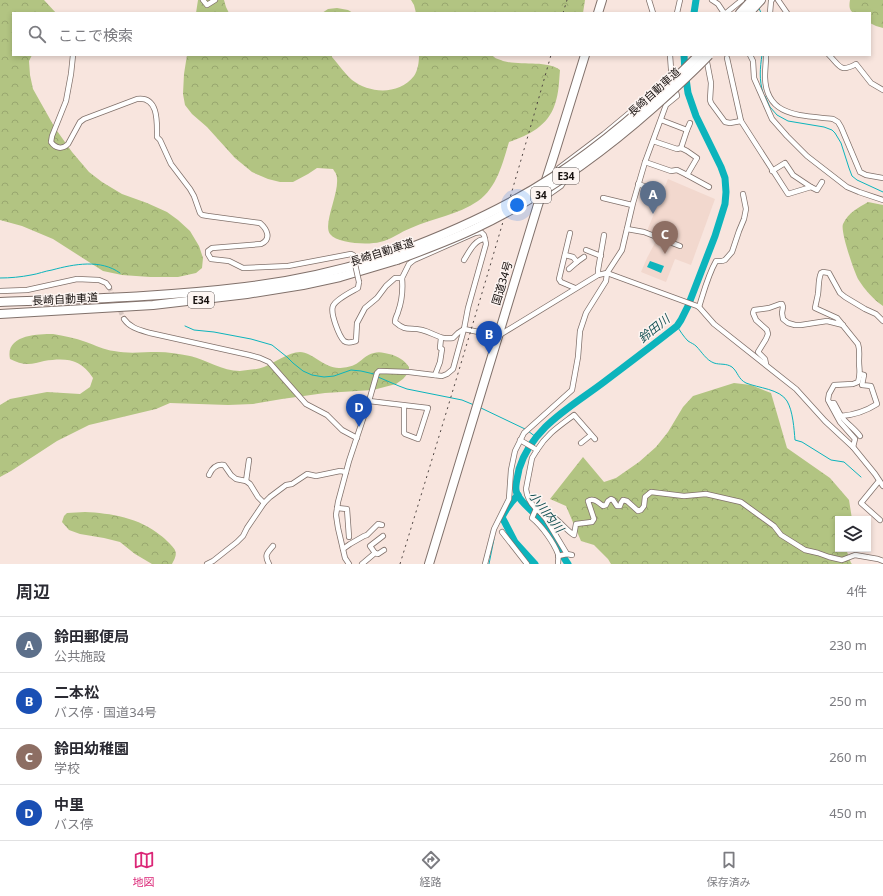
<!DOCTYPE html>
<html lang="ja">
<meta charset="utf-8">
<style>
:root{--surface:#fff;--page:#f7f7f7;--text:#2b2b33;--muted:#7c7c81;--line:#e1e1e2;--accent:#db2777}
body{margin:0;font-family:"Noto Sans","Noto Sans JP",sans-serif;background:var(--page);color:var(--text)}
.controls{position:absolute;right:12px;bottom:12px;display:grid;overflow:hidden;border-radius:0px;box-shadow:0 2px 6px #0003}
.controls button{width:36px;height:36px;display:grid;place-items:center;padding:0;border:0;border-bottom:1px solid var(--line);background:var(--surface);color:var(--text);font:20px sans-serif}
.you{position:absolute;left:517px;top:205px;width:14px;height:14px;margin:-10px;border:3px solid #fff;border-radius:50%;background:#1a73e8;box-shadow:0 0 0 6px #1a73e833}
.badge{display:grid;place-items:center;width:26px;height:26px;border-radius:50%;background:var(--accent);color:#fff;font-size:13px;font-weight:700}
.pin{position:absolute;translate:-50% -33px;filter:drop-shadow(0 1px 2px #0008)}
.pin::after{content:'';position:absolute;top:21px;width:14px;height:12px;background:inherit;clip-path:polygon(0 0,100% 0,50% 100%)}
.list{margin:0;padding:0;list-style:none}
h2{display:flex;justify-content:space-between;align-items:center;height:52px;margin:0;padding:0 16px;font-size:17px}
h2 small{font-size:13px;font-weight:400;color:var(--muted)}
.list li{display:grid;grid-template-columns:26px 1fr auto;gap:12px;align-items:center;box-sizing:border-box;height:56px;padding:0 16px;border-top:1px solid var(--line)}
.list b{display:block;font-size:15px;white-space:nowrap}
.list p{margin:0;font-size:13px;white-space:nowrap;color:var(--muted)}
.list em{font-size:13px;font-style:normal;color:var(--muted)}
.icon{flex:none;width:22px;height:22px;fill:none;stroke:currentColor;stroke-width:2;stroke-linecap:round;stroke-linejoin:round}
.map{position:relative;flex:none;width:883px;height:564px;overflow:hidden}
.search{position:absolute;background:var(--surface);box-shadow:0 2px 6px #0003;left:12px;right:12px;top:12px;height:44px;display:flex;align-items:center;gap:10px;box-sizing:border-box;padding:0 14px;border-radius:0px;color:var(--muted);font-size:15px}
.sheet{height:276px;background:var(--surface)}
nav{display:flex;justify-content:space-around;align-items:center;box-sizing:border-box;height:56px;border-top:1px solid var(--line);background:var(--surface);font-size:11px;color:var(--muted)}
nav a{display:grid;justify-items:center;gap:2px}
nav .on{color:var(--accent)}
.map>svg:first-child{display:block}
.built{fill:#f2d8ce}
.forest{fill:url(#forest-crowns)}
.water{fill:#0cb4bc}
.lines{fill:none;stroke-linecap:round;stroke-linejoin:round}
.stream{stroke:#0cb4bc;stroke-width:1}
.river{stroke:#0cb4bc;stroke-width:7}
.street-tunnel{stroke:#d6c5bf;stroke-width:4.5;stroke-dasharray:4.5 2;stroke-linecap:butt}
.street-casing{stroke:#81716b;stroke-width:6}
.highway-casing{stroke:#81716b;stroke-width:10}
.street{stroke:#fff;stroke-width:4.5}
.highway{stroke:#fff;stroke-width:8}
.rail{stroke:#4f4542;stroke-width:1;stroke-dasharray:2 4;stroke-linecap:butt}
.street-bridge-casing{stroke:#81716b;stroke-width:6;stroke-linecap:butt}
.highway-bridge-casing{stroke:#81716b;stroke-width:10;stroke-linecap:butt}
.street-bridge{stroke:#fff;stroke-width:4.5}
.highway-bridge{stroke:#fff;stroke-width:8}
.labels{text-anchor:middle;stroke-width:3;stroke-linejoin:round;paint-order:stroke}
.shield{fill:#fdf5f2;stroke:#5b5552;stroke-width:1}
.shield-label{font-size:10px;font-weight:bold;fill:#16100e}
.street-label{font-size:11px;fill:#16100e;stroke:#fdf5f2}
.water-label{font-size:12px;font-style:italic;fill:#175255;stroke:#fdf5f2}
</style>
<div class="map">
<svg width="883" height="564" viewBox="0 0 883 564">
<defs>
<pattern id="forest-crowns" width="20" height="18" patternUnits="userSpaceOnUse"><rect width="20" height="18" fill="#b2c482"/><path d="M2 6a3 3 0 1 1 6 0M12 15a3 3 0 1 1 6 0" fill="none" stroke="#98a76f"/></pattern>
</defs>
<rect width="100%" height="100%" fill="#f8e5de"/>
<path class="built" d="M668 179 715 199 691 265 675 259 666 282 641 272 647 258 657 239 647 231Z"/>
<g class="forest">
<path d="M0 0H44L56 13H13V55H32L29 61 30 75 33 89 55 128 72 152 89 172 102 182 122 194 147 203 167 212 178 220 190 231 199 246 203 258 202 268 196 273 178 277H150L122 275 103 271 53 239 22 226 0 220Z"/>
<path d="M198 0H224L226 7 229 13H196Z"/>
<path d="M411 0H585L583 13H416L414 5Z"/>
<path d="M850 0H883V28L876 26 870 23V13C858 13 847 17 850 0Z"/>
<path d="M337 8 348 10 353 13H322L328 9Z"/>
<path d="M187 55H332V57C338 64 346 75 352 80 370 94 399 95 414 76 418 70 419 62 419 55H492C495 59 499 59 503 61 521 66 546 60 560 70 559 81 559 93 555 104 548 126 529 135 509 142 503 162 497 188 478 201 458 215 433 218 411 228 400 232 391 240 380 242 369 245 338 244 330 234 322 223 342 189 336 174 336 173 334 171 333 169L317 168 308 174 293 182H280L268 179 252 172 235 158 207 127 192 114 185 105 183 94 184 74Z"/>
<path d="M868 202 883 205V306C873 299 865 290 858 279 854 271 840 231 843 224 849 212 858 208 868 202Z"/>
<path d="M53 334C64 336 75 338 86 342 95 345 104 350 114 351 128 354 143 352 157 352 168 352 179 354 190 356 207 360 222 371 240 371 247 370 256 370 264 367 274 363 289 352 300 352 312 352 324 368 339 368 343 368 350 367 354 365 361 362 366 354 374 353 379 351 385 353 389 354 398 356 404 360 409 367V372L403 379 396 384 373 390 325 393 282 399 253 404 228 405 170 403 156 409 89 425 57 441 11 471 0 477V405L10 399 47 392 80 394 90 387 93 378C80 358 65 358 44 361 39 362 33 364 28 364 22 364 16 362 10 359 5 335 37 334 53 334Z"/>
<path d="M734 383 751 385 771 393 787 448 830 478 849 500 852 519H838V549H846L851 563 852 564H611L608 559 594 545 581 541 566 506 550 499 583 457 604 482 616 478 639 462 656 447 668 432 683 407 693 396Z"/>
<path d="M85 512C110 513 140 518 160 535 163 537 165 539 167 541 176 550 179 552 172 564H152L135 554 120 542 104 538 80 534 69 530 62 522 64 516 67 513Z"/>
</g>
<path class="water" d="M650 261 664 266 661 273 647 267Z"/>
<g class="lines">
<g class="stream">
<path d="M759 8 761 13"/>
<path d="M762 55C760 68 759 80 763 93"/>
<path d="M765 96 770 107 777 115 788 121 824 127 832 130 835 133 841 143 849 168 852 176 857 180 883 192"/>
<path d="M0 278C10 278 21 277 31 275 38 274 45 271 52 270 74 264 101 259 120 273"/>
<path d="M185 326 194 330 214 332 251 339 272 345 287 357 293 363 303 371 312 375 324 377 334 376 351 370 361 371 374 374"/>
<path d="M677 326C680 331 684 337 688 341 691 343 694 344 696 346 702 352 706 360 714 363 720 365 726 363 732 367 738 372 738 379 746 383 758 388 780 389 787 401 793 411 794 429 795 440L802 442 831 460 844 462 861 477"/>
<path d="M378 377 399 386 407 389 462 400 474 405"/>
<path d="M481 408 525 429"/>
<path d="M528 431 536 437"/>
<path d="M489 564 494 539"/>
</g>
<g class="river">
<path d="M694 13 696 0"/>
<path d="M518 495C511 502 506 509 502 517L515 542 535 564"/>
<path d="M568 564C558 550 551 530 539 518 533 511 517 500 516 490 515 484 518 476 519 469 532 427 571 407 604 382 629 363 653 345 677 326L681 320 688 306 715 236 725 204 726 192 725 178 721 167 696 116 688 93 685 71 684 55"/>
</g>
<path class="street-tunnel" d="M109 287 124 319"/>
<defs>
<g id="street">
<path d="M203 0 207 5 215 0"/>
<path d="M649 0 653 13"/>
<path d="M712 0 718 4 724 13"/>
<path d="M778 0 787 13"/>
<path d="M677 13 680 0"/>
<path d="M726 13 742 0"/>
<path d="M770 13 771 1 772 0"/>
<path d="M73 55 71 74 66 101 52 136 51 142C55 148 62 150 68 144L80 122 84 119 137 99C159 96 157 123 157 137L160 140 171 164 190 189 194 196 200 213 202 215 208 216 260 223C267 229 272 239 261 244L212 248 208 251V254L211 259 229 261 243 268 288 266 351 254 353 255"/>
<path d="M670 55 671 69 673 81"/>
<path d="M750 55 753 61 754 78 772 119 787 136 807 156 847 187 859 192 883 200"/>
<path d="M766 55C766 62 765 70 765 77 766 118 802 115 833 119L838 122 841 127 860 172 866 175 883 178"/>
<path d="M829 55C840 66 840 73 856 64L871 83 883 90"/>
<path d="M706 57 711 83 710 100 711 103 725 122 730 123 741 121"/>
<path d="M727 58 741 121 788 194 811 187 817 190 822 182"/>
<path d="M687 130 690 123"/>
<path d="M653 141 677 149 681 148 687 130 661 120"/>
<path d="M645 162 671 171 677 170 687 175 697 158 687 151 681 148"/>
<path d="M559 168 604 134 646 99 672 75"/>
<path d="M772 171 785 163 793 175 811 187"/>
<path d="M687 175 709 187"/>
<path d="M638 184 661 192"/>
<path d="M540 198H544L561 186 563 183 565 178"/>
<path d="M603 198 632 205"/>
<path d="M627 229 644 232 680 246"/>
<path d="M570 233 559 279 561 282 575 288"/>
<path d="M586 250 601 256"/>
<path d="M565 255 573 257 577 262 569 269"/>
<path d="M577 262 584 257"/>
<path d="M598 275V270L604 235"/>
<path d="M402 278 409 264 414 260 475 233 481 232 484 235 485 239"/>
<path d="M359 282 358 288C351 292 336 299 333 306 330 313 339 336 344 341 348 344 352 342 356 341L357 323 365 308 377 298 386 286 395 278H402C403 289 402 301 398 312 397 316 395 317 395 322 406 332 410 327 422 330 434 333 440 340 453 338L458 333 464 329 498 336 598 275 607 273 697 306 699 307 714 324 796 389 825 421 853 447 875 474 883 486"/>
<path d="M0 291 27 290 77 279 99 280 106 283 109 287"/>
<path d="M699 307C704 291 708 275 716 261H722L725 260 732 252 739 231 744 219 746 209 743 194"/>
<path d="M124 319C130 328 140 330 150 333L249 355 260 358 269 362 306 404 327 415 342 430 357 438"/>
<path d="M766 364 765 359 758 352 766 339 768 334 767 330 756 320 753 313 754 310 769 308 780 304H782L783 307 782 313 783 319 788 323 795 325H801L827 321 843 325"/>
<path d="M435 375 440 362 442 349 440 348 441 338"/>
<path d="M369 401 428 408 418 439 405 434 404 433V406"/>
<path d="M830 403H834L841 416C855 415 866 411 877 404L871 386 862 385 864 375 860 374"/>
<path d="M841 416C847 424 854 428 860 436"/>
<path d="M520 440 537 450 532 458 526 489C527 499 533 507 541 513 554 512 564 529 574 535L576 524 592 522 594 519 588 501C593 497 599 503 603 506L606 505 608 501 611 499 613 500 617 506H620L621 503 623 500 627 501 638 511 641 510 644 506 645 497 651 492 684 496 706 494 741 502 774 526 781 535 805 550 818 553 829 557 842 560 855 555 878 559 883 561"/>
<path d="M581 443 591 435"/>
<path d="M853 447 855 439 840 422 828 400 829 394 834 385 853 384 858 382C861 374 859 369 859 361 859 355 860 350 858 344L837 318 815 308C816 303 817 299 818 294 819 287 818 280 821 273L823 272 829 273 840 293 845 297 865 309 876 314 883 321"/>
<path d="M537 450C547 434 558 427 574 415L595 439"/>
<path d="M209 475C212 468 217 464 224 465L231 475 236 479 246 481 250 484 258 497 264 503"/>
<path d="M246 481 249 460"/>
<path d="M879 481 861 503 880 520"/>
<path d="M337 508 347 509 349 537"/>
<path d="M536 509 532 518C542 526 554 543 558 554 559 557 558 561 558 564"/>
<path d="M541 513 546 519 567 554"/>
<path d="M502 532 527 564"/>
<path d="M343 549 350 544 364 536 367 535 378 524 382 525"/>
<path d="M375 553 370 546 383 536"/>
<path d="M558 556 567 554 572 555"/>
<path d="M207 564 213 561 237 542 243 536 247 528 264 503 270 497 286 485 292 484 307 474 316 476 340 471 346 472"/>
<path d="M269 564C264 555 267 553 273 546"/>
<path d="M349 564 345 558 338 528 336 515 338 502 349 461 369 401 377 373 379 371 409 372 442 376 447 374 453 369 464 329 468 308 486 244 485 239C475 239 469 252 464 260"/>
<path d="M362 564 375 553 378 554 384 550"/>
<path d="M485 564 494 529 509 499 511 470 515 451 524 433 572 390 578 357 580 331 586 313 606 281 607 273 622 250 633 203 645 162 666 105 677 96 675 88"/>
</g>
<g id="highway">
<path d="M598 13 602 0"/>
<path d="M740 13 752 0"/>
<path d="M749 13 761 0"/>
<path d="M0 302C82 299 164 297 245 287 296 281 347 269 396 253"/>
<path d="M0 314 153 305 247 294 303 285 340 277 397 260"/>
<path d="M429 564 537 208 555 152 585 55"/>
</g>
</defs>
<use href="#street" class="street-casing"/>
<use href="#highway" class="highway-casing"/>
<use href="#street" class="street"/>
<use href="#highway" class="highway"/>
<g class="rail">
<path d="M563 13 567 0"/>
<path d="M400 564C452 395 503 225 551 55"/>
</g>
<defs>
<path id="street-bridge" d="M353 255 359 282"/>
<g id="highway-bridge">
<path d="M396 253C450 233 504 209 553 177 606 142 654 100 699 55"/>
<path d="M397 260C424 250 451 240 476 228 541 197 600 155 654 107 673 90 692 73 709 55"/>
</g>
</defs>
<use href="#street-bridge" class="street-bridge-casing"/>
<use href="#highway-bridge" class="highway-bridge-casing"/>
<use href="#street-bridge" class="street-bridge"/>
<use href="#highway-bridge" class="highway-bridge"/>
</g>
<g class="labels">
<g class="shield">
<rect x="553" y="168" width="26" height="16" rx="3"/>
<rect x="531" y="187" width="20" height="16" rx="3"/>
<rect x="188" y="292" width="26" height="16" rx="3"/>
</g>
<g class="shield-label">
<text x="566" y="180">E34</text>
<text x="541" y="199">34</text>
<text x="201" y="304">E34</text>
</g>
<g class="street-label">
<text transform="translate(654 92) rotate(-42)" y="4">長崎自動車道</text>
<text transform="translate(382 252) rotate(-18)" y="4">長崎自動車道</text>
<text transform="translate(502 283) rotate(-73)" y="4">国道34号</text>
<text transform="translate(65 299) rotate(-3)" y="4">長崎自動車道</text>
</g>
<g class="water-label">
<text transform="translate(654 329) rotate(-39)" y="4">鈴田川</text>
<text transform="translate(546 512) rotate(52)" y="4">小川内川</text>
</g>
</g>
</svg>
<div class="controls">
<button><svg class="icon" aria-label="layers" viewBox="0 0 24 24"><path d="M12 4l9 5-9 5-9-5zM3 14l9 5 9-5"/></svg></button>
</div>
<div class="you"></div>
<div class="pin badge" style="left:653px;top:214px;background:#5c6f8a">A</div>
<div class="pin badge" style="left:489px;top:354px;background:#1a4fb4">B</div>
<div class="pin badge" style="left:665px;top:254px;background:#8d6e63">C</div>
<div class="pin badge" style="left:359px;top:427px;background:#1a4fb4">D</div>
<div class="search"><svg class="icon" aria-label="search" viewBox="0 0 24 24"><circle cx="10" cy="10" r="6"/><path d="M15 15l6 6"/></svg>ここで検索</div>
</div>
<section class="sheet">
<h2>周辺<small>4件</small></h2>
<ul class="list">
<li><span class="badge" style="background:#5c6f8a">A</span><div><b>鈴田郵便局</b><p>公共施設</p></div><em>230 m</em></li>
<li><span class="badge" style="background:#1a4fb4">B</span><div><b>二本松</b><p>バス停 · 国道34号</p></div><em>250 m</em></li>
<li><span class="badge" style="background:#8d6e63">C</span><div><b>鈴田幼稚園</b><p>学校</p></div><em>260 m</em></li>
<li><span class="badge" style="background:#1a4fb4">D</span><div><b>中里</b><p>バス停</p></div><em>450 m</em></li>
</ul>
</section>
<nav>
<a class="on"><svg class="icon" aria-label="map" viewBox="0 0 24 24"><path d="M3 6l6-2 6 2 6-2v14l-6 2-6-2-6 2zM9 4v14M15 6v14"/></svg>地図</a>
<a><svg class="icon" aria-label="directions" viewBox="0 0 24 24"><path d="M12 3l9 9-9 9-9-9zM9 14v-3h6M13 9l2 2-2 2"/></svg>経路</a>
<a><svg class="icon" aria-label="saved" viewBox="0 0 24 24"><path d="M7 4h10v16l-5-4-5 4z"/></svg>保存済み</a>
</nav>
